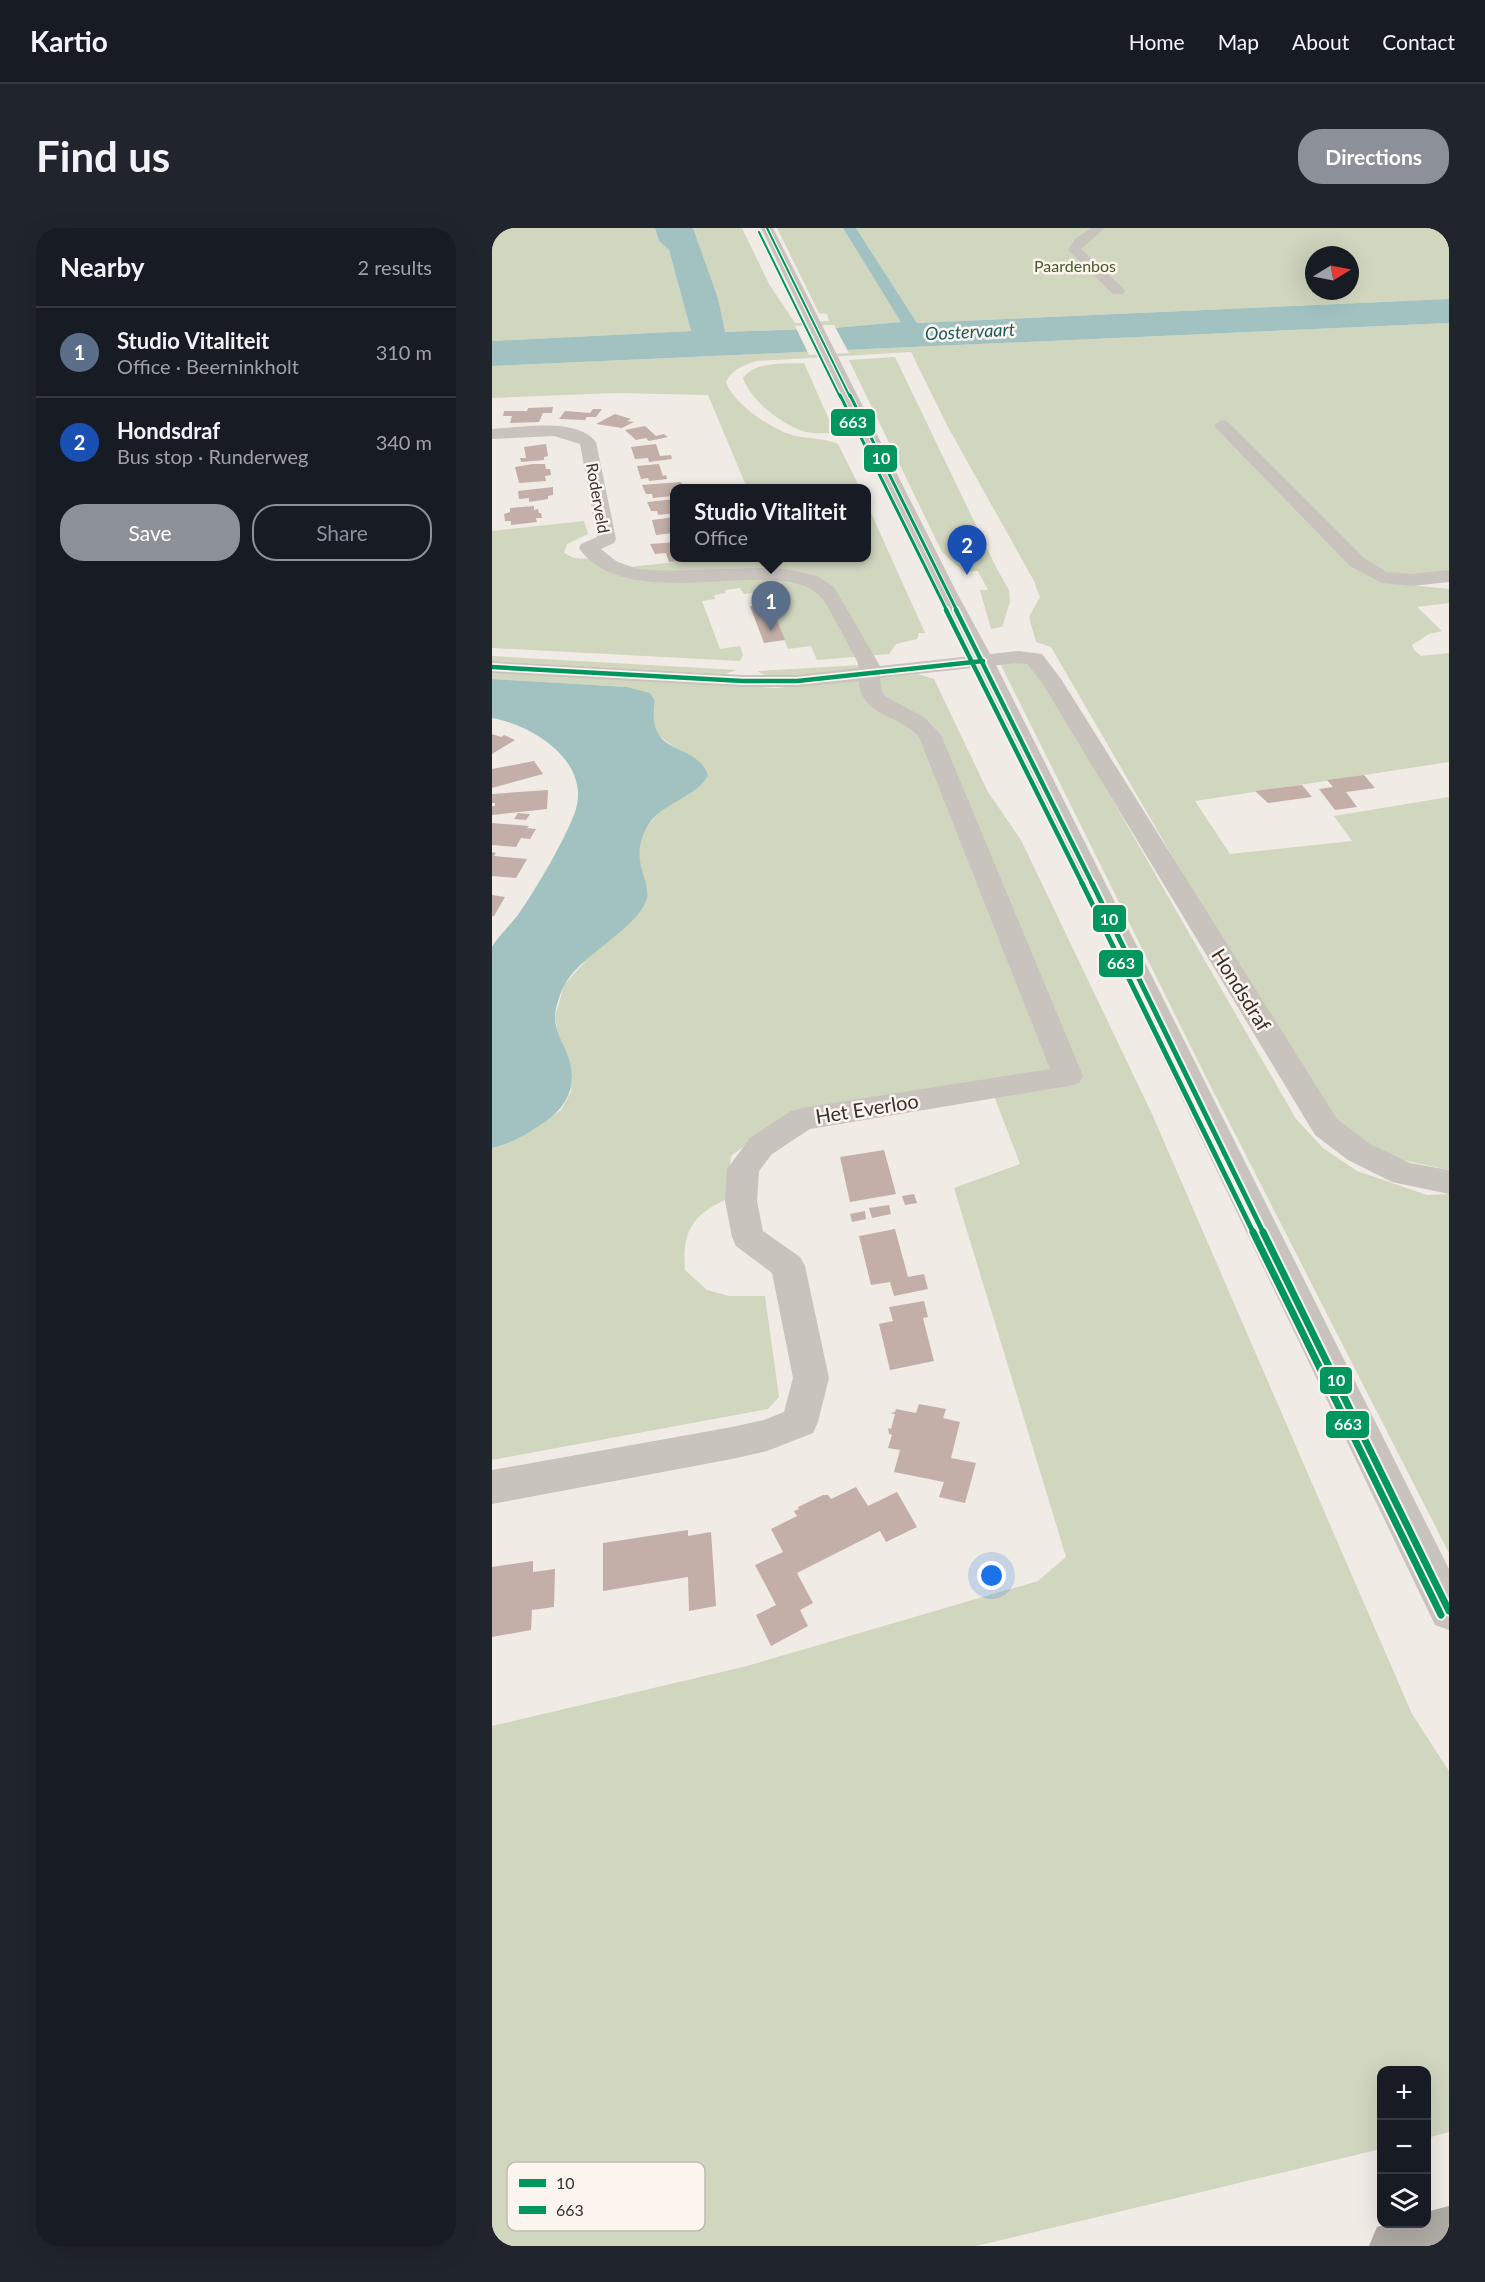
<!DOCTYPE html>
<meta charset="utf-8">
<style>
:root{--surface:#171b24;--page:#20242c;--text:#f1f3f6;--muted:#9ea1a6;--line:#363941;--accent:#8c9099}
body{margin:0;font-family:Lato,sans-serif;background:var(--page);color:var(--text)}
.controls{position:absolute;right:18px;bottom:18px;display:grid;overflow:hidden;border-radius:12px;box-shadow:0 6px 24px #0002}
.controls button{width:54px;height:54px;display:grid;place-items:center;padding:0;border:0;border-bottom:2px solid var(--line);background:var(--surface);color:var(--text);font:30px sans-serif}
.compass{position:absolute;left:813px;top:18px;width:54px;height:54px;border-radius:50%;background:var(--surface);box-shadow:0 6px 24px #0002;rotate:80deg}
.you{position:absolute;left:500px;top:1348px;width:21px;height:21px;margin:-15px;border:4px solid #fff;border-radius:50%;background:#1a73e8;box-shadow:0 0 0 9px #1a73e833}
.badge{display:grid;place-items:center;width:39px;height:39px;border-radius:50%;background:var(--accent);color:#fff;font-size:20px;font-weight:700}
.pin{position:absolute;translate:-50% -50px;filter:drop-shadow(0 2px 3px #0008)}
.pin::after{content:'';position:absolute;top:32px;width:21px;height:18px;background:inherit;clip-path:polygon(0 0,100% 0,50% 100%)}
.popup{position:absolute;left:178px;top:256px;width:201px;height:78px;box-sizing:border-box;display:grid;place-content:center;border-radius:12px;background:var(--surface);filter:drop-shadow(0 2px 4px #0005);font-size:20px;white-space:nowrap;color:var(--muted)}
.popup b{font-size:22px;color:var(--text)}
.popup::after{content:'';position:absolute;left:50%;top:100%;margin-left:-12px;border:12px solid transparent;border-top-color:var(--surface)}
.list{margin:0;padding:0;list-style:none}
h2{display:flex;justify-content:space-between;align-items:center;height:78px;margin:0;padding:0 24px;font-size:26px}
h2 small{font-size:20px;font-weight:400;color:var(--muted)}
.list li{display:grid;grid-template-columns:39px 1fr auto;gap:18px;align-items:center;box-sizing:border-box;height:90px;padding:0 24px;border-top:2px solid var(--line)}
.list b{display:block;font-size:22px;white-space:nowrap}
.list p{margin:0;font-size:20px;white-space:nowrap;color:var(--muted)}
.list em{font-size:20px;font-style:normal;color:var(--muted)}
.actions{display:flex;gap:12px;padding:18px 24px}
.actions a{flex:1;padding:14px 0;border:2px solid var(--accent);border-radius:24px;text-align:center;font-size:21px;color:var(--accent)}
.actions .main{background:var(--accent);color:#fff}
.icon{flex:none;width:33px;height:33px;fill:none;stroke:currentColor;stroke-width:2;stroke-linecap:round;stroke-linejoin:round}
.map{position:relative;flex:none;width:957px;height:2018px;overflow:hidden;border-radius:24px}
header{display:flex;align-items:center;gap:36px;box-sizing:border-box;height:84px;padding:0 30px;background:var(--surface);border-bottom:2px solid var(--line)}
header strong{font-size:28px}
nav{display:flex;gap:33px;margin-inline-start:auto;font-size:21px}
.intro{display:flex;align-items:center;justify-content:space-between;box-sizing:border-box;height:144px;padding:0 36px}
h1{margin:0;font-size:42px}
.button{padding:15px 27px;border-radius:24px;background:var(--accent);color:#fff;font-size:21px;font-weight:700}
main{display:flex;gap:36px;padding:0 36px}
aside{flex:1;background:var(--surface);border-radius:24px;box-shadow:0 6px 24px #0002}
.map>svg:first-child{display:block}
.green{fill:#d1d6bf;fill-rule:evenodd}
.water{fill:#a1c2c1}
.pier{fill:#f0ebe5}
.building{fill:#c3afa7}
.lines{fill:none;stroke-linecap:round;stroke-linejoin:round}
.minor{fill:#c9c3be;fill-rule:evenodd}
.tertiary{fill:#c9c3be;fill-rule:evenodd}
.motorway{fill:#afaaa4;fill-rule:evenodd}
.bus-1-far4-casing{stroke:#fbf5ee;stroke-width:4.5}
.bus-1-far3-casing{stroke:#fbf5ee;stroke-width:5}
.bus-1-far2-casing{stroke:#fbf5ee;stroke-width:8}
.bus-1-far1-casing{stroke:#fbf5ee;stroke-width:9}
.bus-1-casing{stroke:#fbf5ee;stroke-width:11}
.bus-2-far4-casing{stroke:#fbf5ee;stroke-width:4.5}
.bus-2-far3-casing{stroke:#fbf5ee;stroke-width:5}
.bus-2-far2-casing{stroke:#fbf5ee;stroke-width:8}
.bus-2-far1-casing{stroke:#fbf5ee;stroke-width:9}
.bus-2-casing{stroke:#fbf5ee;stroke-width:11}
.bus-1-far4{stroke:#00965e;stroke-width:2}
.bus-1-far3{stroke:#00965e;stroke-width:3}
.bus-1-far2{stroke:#00965e;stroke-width:4.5}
.bus-1-far1{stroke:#00965e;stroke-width:5}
.bus-1{stroke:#00965e;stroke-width:7}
.bus-2-far4{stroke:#00965e;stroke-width:2}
.bus-2-far3{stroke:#00965e;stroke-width:3}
.bus-2-far2{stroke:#00965e;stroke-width:4.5}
.bus-2-far1{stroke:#00965e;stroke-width:5}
.bus-2{stroke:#00965e;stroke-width:7}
.labels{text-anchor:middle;stroke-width:5;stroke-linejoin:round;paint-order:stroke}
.far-park-label{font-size:16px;fill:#4a5a2e;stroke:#fbf5ee}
.far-street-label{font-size:16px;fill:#3b302b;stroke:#fbf5ee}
.far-water-label{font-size:18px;font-style:italic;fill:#1f5a5e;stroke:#fbf5ee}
.street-label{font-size:20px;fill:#3b302b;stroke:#fbf5ee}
.key{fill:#fbf5ee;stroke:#c1bab4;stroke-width:1.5}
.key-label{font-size:16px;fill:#3b302b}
.line-badge{stroke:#fbf5ee;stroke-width:2}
.badge-label{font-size:16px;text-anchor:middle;font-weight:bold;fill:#fff}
</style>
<header>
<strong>Kartio</strong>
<nav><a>Home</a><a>Map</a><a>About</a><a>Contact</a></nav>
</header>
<div class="intro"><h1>Find us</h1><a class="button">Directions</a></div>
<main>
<aside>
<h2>Nearby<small>2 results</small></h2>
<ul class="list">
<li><span class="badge" style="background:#5c6f8a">1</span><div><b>Studio Vitaliteit</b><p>Office · Beerninkholt</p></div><em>310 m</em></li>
<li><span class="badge" style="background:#1a4fb4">2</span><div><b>Hondsdraf</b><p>Bus stop · Runderweg</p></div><em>340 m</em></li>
</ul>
<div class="actions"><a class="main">Save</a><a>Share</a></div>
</aside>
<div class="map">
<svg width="957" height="2018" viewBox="0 0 957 2018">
<rect width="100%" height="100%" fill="#f0ebe5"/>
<g class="green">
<path d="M0 0H163L167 13 177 22 199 103 0 113Z"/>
<path d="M201 0H250L277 56 303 95 337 93 335 86 327 85 285 0H351L410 94 342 100 232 104 226 70Z"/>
<path d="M364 0H957V71L425 95ZM822 27H858V63H822Z"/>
<path d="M957 95V343L918 357 957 361V375L925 379 950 403 937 406 920 417 922 422 929 428 957 425V534L703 573 738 626 860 613 842 588 957 569V942L896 929 851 903 791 819 559 419 544 414 537 389 548 369 542 353 456 199 419 124 265 133C252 137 240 141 234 154 241 176 282 203 304 208 318 211 333 210 346 216L368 260H255L216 167 122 165 0 170V138Z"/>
<path d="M403 129 505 341 517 362 518 374 510 399 499 401 488 362H496L486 343 472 344 450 324 357 132Z"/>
<path d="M312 135 342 203V205C333 205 323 206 314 204 290 197 259 173 251 150 263 133 293 136 312 135Z"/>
<path d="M375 276 433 405H427L425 411 404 416 397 426 325 432 319 418 296 421 272 363 252 366 248 360 233 362 234 365 222 367 223 371 210 373 228 421 248 418 251 427 248 433 0 420V303L92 293 96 306 75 316 72 325 82 330 100 331 119 345 141 350V344L113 328 138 339 219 330H375Z"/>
<path d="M0 428 245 442 233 446 0 433Z"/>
<path d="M507 433C521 433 537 432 547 444L804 891 831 920 865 943 935 967 957 966V1325L715 851Z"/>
<path d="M369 437 370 441C352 443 275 455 266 443Z"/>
<path d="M0 444 284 460 426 446 442 451 496 564 529 612 660 886 920 1486 957 1543V1904L935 1910 934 1842H890L889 1921 484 2018H0V1498L255 1438 546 1353 574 1329 462 960 528 936 496 852 265 908 239 928 235 971C200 987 190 1003 193 1042L215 1062 237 1068H273L287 1169 276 1181 0 1232V920L10 918 43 901 69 882 79 864 80 844 75 826 66 807 63 789 72 757 156 664C152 650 145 637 146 622 149 596 176 574 199 565L185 521 166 507 162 498 161 486 163 473 135 459 0 451Z"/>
</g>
<g class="water">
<path d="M163 0H201L226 70 233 104 342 100 409 94 351 0H364L425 95 957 71V95L0 138V113L199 103 177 22 167 13Z"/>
<path d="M0 451 135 459 158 465 163 473C153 531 203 512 216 547 206 569 168 575 155 599 135 635 162 654 154 673 143 702 86 729 72 758 68 765 63 781 63 789 63 801 69 812 74 823 87 853 78 876 53 894 37 905 19 916 0 920 0 868 0 817 0 765 0 754 0 729 0 719 2 713 23 692 28 684 45 659 73 612 83 584 100 534 41 497 0 490Z"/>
</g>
<path class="pier" d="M342 97 357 125 317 127 303 98Z"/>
<g class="building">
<path d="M61 179 60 185H51L47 194 18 195 20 188H11L12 183H35L36 180Z"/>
<path d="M101 181H110L104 189H95L93 192 67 191 73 183 98 185Z"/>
<path d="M123 186 139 191 135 193 142 194 130 200 104 196Z"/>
<path d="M153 198 164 208 172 206 176 209 157 213 154 210 144 212 133 202Z"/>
<path d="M54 216 56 228 52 229V232L29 234 28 230H34L32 219Z"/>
<path d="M164 216 168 228 179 227 180 231 157 234 156 230 143 231 139 219Z"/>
<path d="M41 236H53L54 241H58L59 247 53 248 54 253 27 255 23 239Z"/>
<path d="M167 236 171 248 174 247 175 251 157 253 156 250 149 251 145 238Z"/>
<path d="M189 254 192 260H183L178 263 180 268 161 270 160 266H154L150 257Z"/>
<path d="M61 259V267L56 268V271L37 274V270L27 271 26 263Z"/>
<path d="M183 271V285L166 287 165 283H159L155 274Z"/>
<path d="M42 278V282L46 281 47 285H49L50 290H44L45 294 19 297V293H13L12 286 18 284V280Z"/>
<path d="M183 289V311L181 305 164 307 160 292Z"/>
<path d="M183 314V330H199L200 332 177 334 174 325 163 326 158 316Z"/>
<path d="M278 375 293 412 272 415 258 378Z"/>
<path d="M0 506 9 509 12 507 23 512 0 526Z"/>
<path d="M42 533 51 546 0 560V541Z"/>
<path d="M872 547 883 560 854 564 865 579 843 582 827 561 841 559 835 552Z"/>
<path d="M810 557 820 569 776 575 763 563Z"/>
<path d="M56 562 55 581 0 587V578H3V575H0V566Z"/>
<path d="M26 585 38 586 34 592 22 591Z"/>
<path d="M0 595 37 598 35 600 44 601 38 611 29 610 24 619 0 617Z"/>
<path d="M0 624 4 625 2 628 35 631 24 650 0 648Z"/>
<path d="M0 667 13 669 2 688H0Z"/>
<path d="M392 922 404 966 358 974 348 929Z"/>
<path d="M422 966 425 975 413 977 410 968Z"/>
<path d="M397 977 399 986 380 990 377 980Z"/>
<path d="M373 983 374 991 360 994 358 986Z"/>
<path d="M403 1001 416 1049 432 1046 436 1061 402 1068 398 1054 379 1057 367 1008Z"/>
<path d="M432 1073 436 1089 431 1090 442 1133 398 1142 387 1096 401 1093 397 1079Z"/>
<path d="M427 1176 454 1181 451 1190 468 1194 459 1230 484 1235 473 1275 447 1269 452 1254 402 1244 408 1222 396 1220 400 1207 397 1206 396 1200 399 1201 403 1186 398 1185 403 1184 404 1181 424 1185Z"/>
<path d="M364 1259 376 1278 405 1264 425 1299 394 1314 388 1303 305 1345 321 1375 308 1382 316 1398 279 1418 264 1387 284 1377 263 1337 291 1324 279 1301 305 1288 302 1283 307 1281 306 1279 331 1267H336L339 1271Z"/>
<path d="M196 1302V1308L219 1304 224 1378 197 1383 196 1349 111 1363V1315Z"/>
<path d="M41 1333V1344L63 1341 62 1379 40 1382 39 1402 0 1409V1339Z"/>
</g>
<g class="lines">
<g class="minor">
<path d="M599 0H613L589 21 631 60 633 63 631 66H621L576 22 583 11Z"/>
<path d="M730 192 736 194 872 330 895 344 920 346 957 342V354L920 358 890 355 858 338 724 200 722 197Z"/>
<path d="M37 198C58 197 90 196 104 214L124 311 122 315 109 321 125 334 146 341 173 343 266 340 294 341 325 348 342 359 388 438 527 423 550 426 569 451 845 891 878 916 918 935 957 942V966L900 954 856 932 823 907 549 453 535 436 527 435 388 450 389 462 393 468 433 490 449 507 591 848 587 855 576 858 318 901 280 926 267 943 265 973 271 1003 308 1029 313 1038 337 1150 326 1194 321 1205 275 1223 240 1231 0 1276V1242L240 1199 272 1192 292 1184 301 1150 280 1045 244 1018 240 1009 233 973 235 941 258 910 299 883 310 880 558 841 427 509C409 487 368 488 367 453L305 459H251L0 445V433L251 447H305L367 440 365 433C357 419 336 375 326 366 312 354 295 353 278 352 223 349 123 373 87 320L89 316 105 309 88 216 62 208 0 211V201Z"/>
</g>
<path class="tertiary" d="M269 0H281L465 365 502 433 957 1341V1402L943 1397 480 433 445 365Z"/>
<path class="motorway" d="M957 1978V2018H877L885 1999 894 1996H934V1984Z"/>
<defs>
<path id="bus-1-far4" d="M275 0 358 169"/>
<path id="bus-1-far3" d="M358 167 465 383"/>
<g id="bus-1-far2">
<path d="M464 382 601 657"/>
<path d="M0 439 251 453H305L491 433"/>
</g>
<path id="bus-1-far1" d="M600 655 772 1006"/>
<path id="bus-1" d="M771 1004 957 1383"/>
<path id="bus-2-far4" d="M267 4 348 169"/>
<path id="bus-2-far3" d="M348 167 455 383"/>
<path id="bus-2-far2" d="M454 382 591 657"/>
<path id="bus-2-far1" d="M590 655 762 1006"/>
<path id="bus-2" d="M761 1004 949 1387"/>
</defs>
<use href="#bus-1-far4" class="bus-1-far4-casing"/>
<use href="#bus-1-far3" class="bus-1-far3-casing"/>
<use href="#bus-1-far2" class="bus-1-far2-casing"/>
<use href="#bus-1-far1" class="bus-1-far1-casing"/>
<use href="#bus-1" class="bus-1-casing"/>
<use href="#bus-2-far4" class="bus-2-far4-casing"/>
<use href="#bus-2-far3" class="bus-2-far3-casing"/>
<use href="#bus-2-far2" class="bus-2-far2-casing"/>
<use href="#bus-2-far1" class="bus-2-far1-casing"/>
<use href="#bus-2" class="bus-2-casing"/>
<use href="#bus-1-far4" class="bus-1-far4"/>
<use href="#bus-1-far3" class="bus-1-far3"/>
<use href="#bus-1-far2" class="bus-1-far2"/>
<use href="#bus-1-far1" class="bus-1-far1"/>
<use href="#bus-1" class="bus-1"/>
<use href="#bus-2-far4" class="bus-2-far4"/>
<use href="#bus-2-far3" class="bus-2-far3"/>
<use href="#bus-2-far2" class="bus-2-far2"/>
<use href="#bus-2-far1" class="bus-2-far1"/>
<use href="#bus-2" class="bus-2"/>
</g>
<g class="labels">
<g class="far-park-label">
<text x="583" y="44">Paardenbos</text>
</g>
<g class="far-street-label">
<text transform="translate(106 270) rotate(80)" y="6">Roderveld</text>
</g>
<g class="far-water-label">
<text transform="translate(478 104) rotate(-3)" y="6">Oostervaart</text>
</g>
<g class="street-label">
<text transform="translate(749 762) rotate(58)" y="7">Hondsdraf</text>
<text transform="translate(375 881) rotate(-9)" y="7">Het Everloo</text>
</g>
</g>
<rect x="15" y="1934" width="198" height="69" rx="9" class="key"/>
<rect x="27" y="1951" width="27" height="8" fill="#00965e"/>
<rect x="27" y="1978" width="27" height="8" fill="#00965e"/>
<g class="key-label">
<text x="64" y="1961">10</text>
<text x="64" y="1988">663</text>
</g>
<g class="line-badge">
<rect x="338" y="180" width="46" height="29" rx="6" fill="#00965e"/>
<rect x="371" y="216" width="35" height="29" rx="6" fill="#00965e"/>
<rect x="600" y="676" width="35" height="29" rx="6" fill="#00965e"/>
<rect x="606" y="721" width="46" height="29" rx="6" fill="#00965e"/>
<rect x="827" y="1138" width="34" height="29" rx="6" fill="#00965e"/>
<rect x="833" y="1182" width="45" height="29" rx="6" fill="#00965e"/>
</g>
<g class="badge-label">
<text x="361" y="200">663</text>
<text x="389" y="236">10</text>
<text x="617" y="697">10</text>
<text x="629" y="741">663</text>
<text x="844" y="1158">10</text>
<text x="856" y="1202">663</text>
</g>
</svg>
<div class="controls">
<button>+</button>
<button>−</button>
<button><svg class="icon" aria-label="layers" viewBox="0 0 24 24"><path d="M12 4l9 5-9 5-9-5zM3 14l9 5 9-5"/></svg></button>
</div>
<svg class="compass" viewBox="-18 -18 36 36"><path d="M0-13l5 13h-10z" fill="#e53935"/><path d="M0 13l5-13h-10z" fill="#9ea1a6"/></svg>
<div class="you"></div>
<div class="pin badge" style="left:279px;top:403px;background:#5c6f8a">1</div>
<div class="popup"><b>Studio Vitaliteit</b>Office</div>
<div class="pin badge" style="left:475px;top:347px;background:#1a4fb4">2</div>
</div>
</main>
